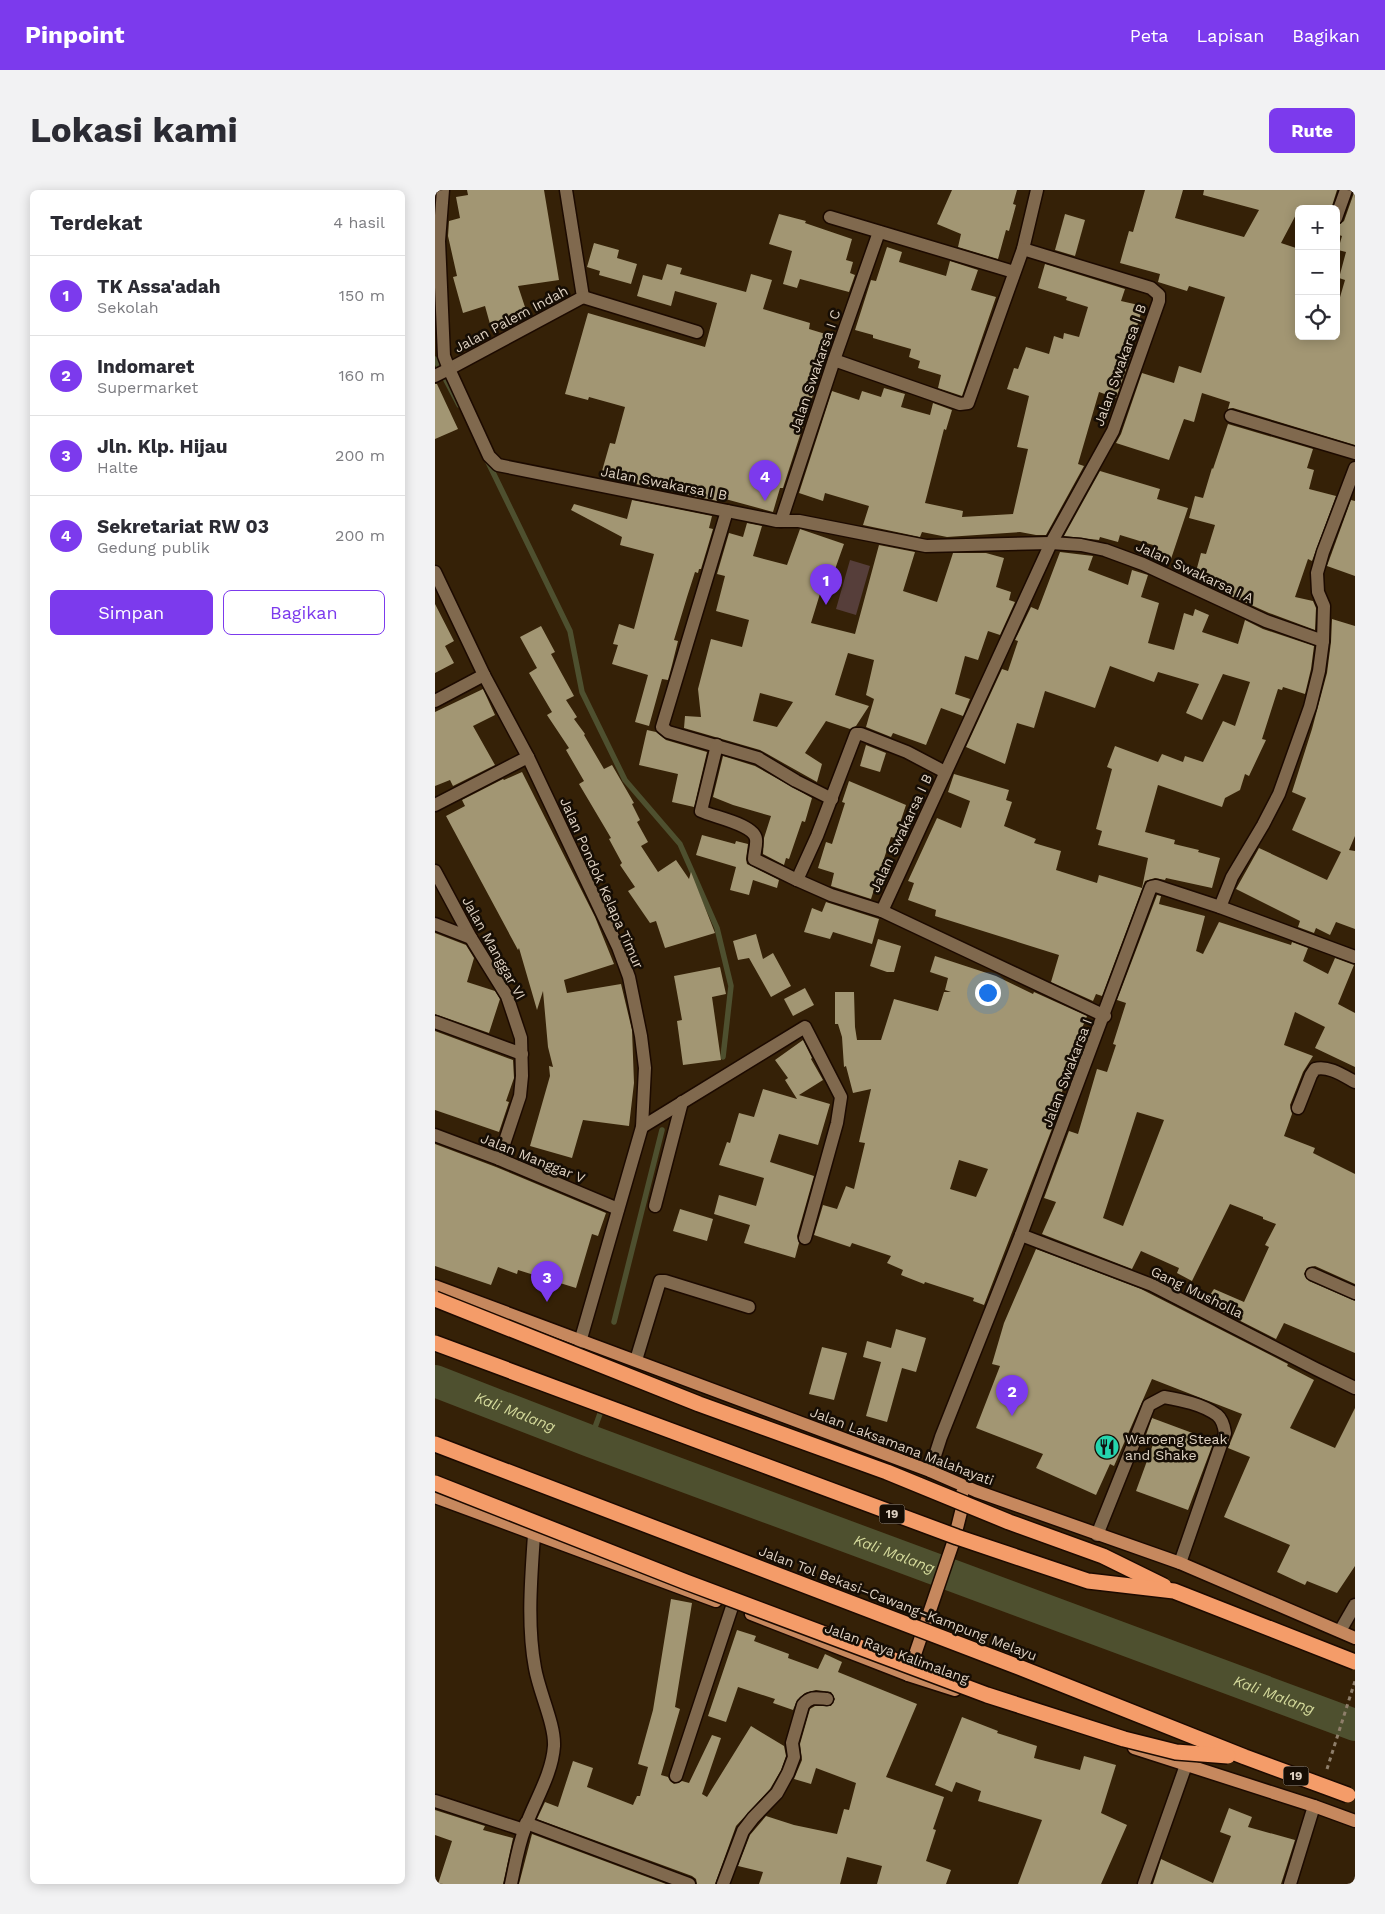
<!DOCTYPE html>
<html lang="id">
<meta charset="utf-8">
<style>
:root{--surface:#fff;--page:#f2f2f3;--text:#2b2b33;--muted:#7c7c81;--line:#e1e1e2;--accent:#7c3aed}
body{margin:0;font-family:"Work Sans",sans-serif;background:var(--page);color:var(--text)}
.controls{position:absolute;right:15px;top:15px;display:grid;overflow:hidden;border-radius:8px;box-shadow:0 2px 12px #0003}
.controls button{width:45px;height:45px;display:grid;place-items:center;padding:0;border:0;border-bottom:1px solid var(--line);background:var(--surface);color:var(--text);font:25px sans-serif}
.you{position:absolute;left:552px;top:802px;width:18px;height:18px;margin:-12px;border:4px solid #fff;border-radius:50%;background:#1a73e8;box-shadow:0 0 0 8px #1a73e833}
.badge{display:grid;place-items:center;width:32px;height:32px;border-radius:50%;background:var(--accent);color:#fff;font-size:16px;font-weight:700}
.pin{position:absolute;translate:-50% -41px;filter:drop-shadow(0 1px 2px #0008)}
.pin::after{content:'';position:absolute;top:26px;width:18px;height:15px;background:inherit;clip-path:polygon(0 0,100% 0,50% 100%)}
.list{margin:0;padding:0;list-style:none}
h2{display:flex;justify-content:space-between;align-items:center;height:65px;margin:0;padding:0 20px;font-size:21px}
h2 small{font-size:16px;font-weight:400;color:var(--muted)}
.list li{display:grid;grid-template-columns:32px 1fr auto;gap:15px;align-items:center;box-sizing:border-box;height:80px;padding:0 20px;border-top:1px solid var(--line)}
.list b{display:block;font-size:19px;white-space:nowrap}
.list p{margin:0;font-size:16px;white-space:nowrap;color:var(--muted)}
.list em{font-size:16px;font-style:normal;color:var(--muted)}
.actions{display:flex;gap:10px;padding:15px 20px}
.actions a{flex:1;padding:11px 0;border:1px solid var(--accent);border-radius:8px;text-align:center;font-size:18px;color:var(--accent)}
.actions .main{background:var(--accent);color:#fff}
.icon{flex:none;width:28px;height:28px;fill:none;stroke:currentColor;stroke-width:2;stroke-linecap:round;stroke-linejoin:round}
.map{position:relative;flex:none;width:920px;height:1694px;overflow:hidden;border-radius:8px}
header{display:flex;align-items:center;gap:30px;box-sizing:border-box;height:70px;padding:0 25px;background:var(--accent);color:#fff}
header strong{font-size:24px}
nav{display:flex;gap:28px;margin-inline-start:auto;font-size:18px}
.intro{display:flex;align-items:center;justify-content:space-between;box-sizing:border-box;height:120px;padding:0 30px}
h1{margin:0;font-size:35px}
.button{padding:12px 22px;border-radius:8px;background:var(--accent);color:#fff;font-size:18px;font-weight:700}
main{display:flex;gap:30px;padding:0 30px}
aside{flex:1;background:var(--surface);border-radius:8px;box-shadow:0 2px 12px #0003}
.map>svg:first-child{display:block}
.green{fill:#563e3a}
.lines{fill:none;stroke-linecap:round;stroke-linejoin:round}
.stream{stroke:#4e502f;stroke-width:5.5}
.river{stroke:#4e502f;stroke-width:32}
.building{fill:#a29673;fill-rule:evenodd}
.minor-casing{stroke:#1c0a00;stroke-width:15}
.major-casing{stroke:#1c0a00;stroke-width:15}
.path{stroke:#8e7e6a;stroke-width:3;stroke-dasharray:4 4;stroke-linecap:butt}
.minor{stroke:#80694e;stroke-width:12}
.major{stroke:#c6885e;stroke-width:12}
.highway-bridge-casing{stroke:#1c0a00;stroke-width:18;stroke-linecap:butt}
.highway-bridge{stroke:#f49c69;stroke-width:15}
.labels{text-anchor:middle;stroke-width:5;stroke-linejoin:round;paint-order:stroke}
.shield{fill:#160d04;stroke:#a29689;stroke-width:1}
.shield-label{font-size:12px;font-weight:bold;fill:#ded1c2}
.street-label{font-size:14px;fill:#ded1c2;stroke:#160d04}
.poi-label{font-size:14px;fill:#ded1c2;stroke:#160d04;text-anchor:start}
.water-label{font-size:15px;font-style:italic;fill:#d4d99b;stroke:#160d04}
</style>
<header>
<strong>Pinpoint</strong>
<nav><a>Peta</a><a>Lapisan</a><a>Bagikan</a></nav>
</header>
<div class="intro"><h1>Lokasi kami</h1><a class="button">Rute</a></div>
<main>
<aside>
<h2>Terdekat<small>4 hasil</small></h2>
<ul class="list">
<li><span class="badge">1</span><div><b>TK Assa'adah</b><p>Sekolah</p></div><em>150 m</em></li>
<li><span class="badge">2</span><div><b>Indomaret</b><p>Supermarket</p></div><em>160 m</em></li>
<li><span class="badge">3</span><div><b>Jln. Klp. Hijau</b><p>Halte</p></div><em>200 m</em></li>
<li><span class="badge">4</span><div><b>Sekretariat RW 03</b><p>Gedung publik</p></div><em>200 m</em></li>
</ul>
<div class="actions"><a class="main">Simpan</a><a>Bagikan</a></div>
</aside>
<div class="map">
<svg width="920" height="1694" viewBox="0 0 920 1694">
<rect width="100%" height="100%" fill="#352107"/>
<path class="green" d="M415 370 435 376 421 425 401 419Z"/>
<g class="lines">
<g class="stream">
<path d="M0 169 24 215"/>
<path d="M52 270 135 441 147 502 190 590 245 654 282 738 296 796 288 867"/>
<path d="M179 1132 227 940"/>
<path d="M155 1251 166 1221"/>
</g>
<path class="river" id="s1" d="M0 1191 155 1251 920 1535"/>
</g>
<g class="building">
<path d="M32 0H109L124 90 83 96 92 123 55 134 50 116 28 123 18 87 22 86 13 46 14 31 25 28 21 7 33 5Z"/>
<path d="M517 0H582L578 14 581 15 574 41 571 40 563 69 523 57 526 44 502 34Z"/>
<path d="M710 0H748L740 28 809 47 824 20 768 5 769 0H902L896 19H864L846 53 864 59V146H901V121L910 90 904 88 911 62 903 60 907 46 901 44 904 35 909 31 920 0V255L798 218 793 219 795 212 767 203 759 232 749 229 734 270 681 253 686 244 707 183 739 193 744 176 766 183 790 107 754 96 752 101 723 92 725 84 685 73 694 41 698 42Z"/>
<path d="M344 24 371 31 370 33 417 49 411 70 418 72 415 83 420 85 414 102 365 89 362 98 348 94 357 61 334 54Z"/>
<path d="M630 24 650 30 640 66 620 60Z"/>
<path d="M159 53 184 60 182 68 202 74 196 94 164 85 165 81 152 77Z"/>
<path d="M452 57 467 62 464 72 511 86 515 71 543 80 536 100 561 107 527 206 503 198 506 185 483 178 485 171 474 167 476 159 438 148V145L420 140 436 90 441 91Z"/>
<path d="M232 74 247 78 245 84 311 102 316 84 337 90 328 119 375 133 374 139 397 146 348 298H345L338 322 283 307 282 311 201 294 202 291 167 281 175 253 180 254 190 217 154 207 153 210 130 204 153 123 270 157 282 113 240 101 236 116 202 106 208 85 227 90Z"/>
<path d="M610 74 690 99 686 111 708 116 696 159 698 160 681 208 664 202 643 274 649 276 611 345H601L585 342 512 347 487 342 485 347 428 335 434 316 390 303 388 311 364 303 397 201 424 210 427 201 446 207 449 198 470 204 466 217 495 225 498 213 517 220 511 240 509 239 490 313 528 321 527 327 578 324 593 259 582 257 594 206 572 199 579 178 583 179 591 157 614 164 619 146 628 149 629 143 644 147 653 117 631 110 632 107 603 98Z"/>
<path d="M0 194H2L23 239 0 249Z"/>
<path d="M793 234 878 259 872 278 879 280 874 299 901 306 877 371 873 369 860 407 878 411 881 418 880 440 834 423 796 406 798 400 759 389 766 363 771 364 780 335 754 328 760 306 768 308 777 278 778 279Z"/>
<path d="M665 281 725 299 722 309 753 318 736 369 716 363 718 355 685 345 683 352 665 347 664 350 629 346Z"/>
<path d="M197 310 277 326 274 338 278 339 266 379H264L263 383 260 382 252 407 239 450 243 451 237 475 233 490 227 489 214 536 200 532 213 485 177 474 183 455 178 454 184 434 199 439 219 364 185 355 187 347 136 320 139 314 192 329Z"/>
<path d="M916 310 920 311V386L892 376Z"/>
<path d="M312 333 327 336 318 366 352 375 365 339 409 354 394 396 388 394 376 433 420 444 444 355 480 362 468 401 502 412 518 363H551L569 368 561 397 576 402 574 410 580 412 565 445 553 441 543 470 530 466 520 504 535 509 528 526 506 518 491 555 458 543 456 547 431 537 439 509 431 505 439 470 413 463 400 505 434 516 421 536 415 539 391 531 370 563 387 574 382 592 325 560 249 538 250 526 266 527 263 499 276 449 307 457 314 430 281 421 290 386 282 384 294 343 308 347ZM325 503 358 512 342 537 318 531Z"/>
<path d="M625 362 658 366 653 380 693 395 697 380 713 385 706 407 724 413 713 453 739 460 749 423 758 426 760 419 774 425 767 442 803 454 810 430 828 439 879 456 876 479 870 504 848 497 847 500 843 499 827 549 831 550 814 586 810 584 805 600 790 608 787 617 723 595 710 642 740 650 739 654 764 660 763 662 785 668 777 698 731 688 730 690 720 688 710 691 667 806 661 804 658 811 616 792 624 765 500 726 501 720 473 710 479 693 473 691 502 628 526 638 535 611 513 602 519 584 574 600 571 610 577 612 569 636 601 649 599 653 626 661 621 680 662 693 664 685 707 698 713 668 663 655 667 641 661 639 677 579 672 577 680 556 723 572 727 564 748 572 750 566 768 572 788 531 800 536 815 492 788 484 767 530 751 523 764 494 723 482 719 492 675 476 660 518 610 501 599 538 582 533 570 574 531 557 567 479 573 481 583 451 580 450 596 417 603 420Z"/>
<path d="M0 414 19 451 10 456 19 473 0 483Z"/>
<path d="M897 429 920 436V646L914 660 920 661V739L901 732 895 745 881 738 879 743 863 737 865 731 801 699 824 658 892 690 906 662 857 640 871 608 857 602 877 539 892 483 896 452Z"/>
<path d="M106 436 120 462 116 464 139 506 131 510 142 527 139 529 150 544 149 545 169 579 177 575 199 613 197 614 205 630 202 632 213 652 206 656 223 682 241 670 254 689 256 682 280 743 230 758 221 731 215 733 193 701 200 697 185 675 187 673 174 649 176 648 144 594 149 591 131 560 134 558 112 525 117 522 94 483 102 478 85 447Z"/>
<path d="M48 499 60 525 38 536 60 575 18 596 15 590 0 596V522Z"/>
<path d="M212 540 221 542 231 550 272 562 259 617 237 612 243 584 204 575Z"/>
<path d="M431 555 451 563 445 582 425 576Z"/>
<path d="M288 566 320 576 377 608 370 632 367 631 354 669 351 668 349 675 328 664 329 648 336 626 298 615 278 607Z"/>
<path d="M87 582 160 727 179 774 129 790 132 803 186 794 197 840 199 893 194 936 148 930 137 968 95 956 115 886 114 876 118 877 113 857 108 801 102 820 84 758 83 760 11 626 30 616 27 610 68 589 69 590Z"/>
<path d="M414 591 471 615 460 648 456 647 436 709 396 696 399 683 383 678 391 652 397 654 410 613 407 612Z"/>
<path d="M267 645 300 654 301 651 313 654 311 669 312 674 344 690 342 698 318 690 314 705 295 700 301 677 261 665Z"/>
<path d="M722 705 726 706 724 714 770 726 761 761 768 764 784 732 856 755 857 752 873 758 868 771 893 784 900 768 919 775 903 814 920 823V877L880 858 890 837 860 822 849 855 878 866 868 882 855 915 857 924 849 946 880 958 878 963 920 984V1094L880 1076 872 1078 869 1084 874 1091 920 1111V1163L849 1133 841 1149 770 1113 779 1099 809 1112 834 1057 830 1055 841 1034 828 1029V1027L795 1014 757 1091 742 1083 744 1078 706 1061 697 1079 607 1044 621 1012 609 1008 634 941 643 944 662 879 672 882 681 855 678 854 691 813 682 810ZM702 922 729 930 688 1036 668 1028Z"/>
<path d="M391 712 444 729 437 754 398 742 395 749 369 742 377 718 387 722Z"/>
<path d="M0 743 31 755 39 768 32 792 60 801 65 809 54 843 0 824Z"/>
<path d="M321 744 328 769 338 763 356 796 336 807 314 768 303 770 298 751Z"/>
<path d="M443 749 466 756 459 782H452L435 776Z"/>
<path d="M500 766 561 786 598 804 599 802 652 826 634 870 637 872 616 935 618 936 549 1115 538 1111 539 1108 490 1092 489 1094 466 1085 468 1080 452 1073 456 1066 417 1053 415 1057 379 1045 388 1015 402 1019 411 996 419 999 430 953 424 952 436 899 418 903 411 876 409 877 407 847 403 834H400V802H419L420 837 422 850H446L459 809 503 821 509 802H516L510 800 513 788 495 782ZM524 970 553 979 541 1007 515 999Z"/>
<path d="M285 777 291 804 277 807 286 870 248 875 242 831 247 830 239 786Z"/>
<path d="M370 798 379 815 358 826 349 809Z"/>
<path d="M0 841 78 870 79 888 71 911 74 912 64 942 0 920Z"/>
<path d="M368 850 377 868 376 869 388 890 364 905 395 914 383 955 344 944 335 972 379 986 362 1046 364 1053 360 1068 309 1053 315 1035 279 1024 284 1005 321 1016 329 988 284 975 292 952 295 953 304 923 319 927 328 899 362 909 350 890 353 888 340 870Z"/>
<path d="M0 954 61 977 171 1023 163 1046 157 1044 141 1098 83 1080 82 1084 63 1077 56 1095 0 1076Z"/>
<path d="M245 1019 278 1029 272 1051 238 1041Z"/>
<path d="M601 1059 706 1099 853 1174 852 1176 879 1190 855 1238 900 1258 920 1218V1376L902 1403 872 1391 870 1395 842 1382 855 1355 789 1327 815 1267 793 1258 807 1224 717 1189 679 1276 675 1274 661 1305 601 1278 608 1264 541 1238 565 1176 557 1174 569 1133Z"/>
<path d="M461 1139 491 1148 481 1182 467 1178 452 1232 431 1226 446 1172 428 1167 432 1151 456 1158Z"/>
<path d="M387 1157 412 1163 399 1210 374 1204Z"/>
<path d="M717 1228 779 1251 753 1320 701 1301 720 1249 711 1245Z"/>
<path d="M236 1409 257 1413 240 1517 245 1519 226 1585 233 1587 235 1591 239 1594 247 1591 254 1593 277 1545 286 1548 267 1604 272 1607 316 1536 349 1556 351 1566 346 1580 335 1599 301 1636 280 1694H262L261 1689 257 1686 102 1629 110 1612 123 1617 138 1571 158 1578 152 1597 198 1615 202 1606H205L213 1577 203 1574 218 1520Z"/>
<path d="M302 1440 321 1446 319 1451 354 1464 353 1468 383 1479 390 1464 407 1472 403 1482 482 1514 451 1587 509 1607 498 1639 501 1640 491 1671 516 1680 511 1694H442L447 1676 412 1667 405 1694H324L328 1682 303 1676 315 1645 331 1626 359 1635 402 1644 409 1619 414 1620 421 1593 381 1578 376 1594 359 1589 367 1570 365 1554 375 1519 380 1516H396L400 1509 396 1502 381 1500 370 1503 362 1510 358 1520 338 1513 340 1509 303 1497 291 1532 273 1526Z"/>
<path d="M527 1527 563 1541 562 1543 602 1556 599 1568 645 1580 649 1566 681 1575 666 1623 692 1635 666 1694H583L607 1630 543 1611 546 1601 521 1592 517 1602 500 1595Z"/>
<path d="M794 1618 817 1627 813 1637 860 1650 846 1694H718L726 1669 778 1693 796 1646 785 1642Z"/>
<path d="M0 1620 50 1636 48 1640 78 1648 68 1694H3L17 1651 0 1645Z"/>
<path d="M97 1644 231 1694H84Z"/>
</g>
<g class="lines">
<defs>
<g id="minor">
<path d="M8 0 4 51 9 166 14 179 148 107 131 0"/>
<path d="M395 27 579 82"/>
<path d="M901 28 911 0"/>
<path d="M148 107 262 142"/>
<path d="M399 170 525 214 533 213 588 59 602 0"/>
<path d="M0 186 14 179 54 266 63 275 342 331H364L491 356 616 353 646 355 670 360 708 374 831 431 888 451"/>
<path d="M796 226 920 263"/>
<path d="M292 321 227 537 233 542 323 568 361 591 397 609"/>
<path d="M346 331 399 170 444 42"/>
<path d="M0 382 49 485 93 567 183 757 194 787 206 846 210 878 207 937 145 1152"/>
<path d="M0 511 49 485"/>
<path d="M282 555 266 621C278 627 319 634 321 649 322 656 319 663 319 669L362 690"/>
<path d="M510 582 472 562 426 544H421L382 646 362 690 396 705 447 721 670 826"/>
<path d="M0 615 93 567"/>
<path d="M0 681 36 748 72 806 86 848 87 886 85 906 64 969"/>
<path d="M785 717 797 687 828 635 844 604 875 517 884 481 888 451 889 416 883 402 882 383 888 362 920 278"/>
<path d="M447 721 616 353 678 241 724 111V105L716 98 588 59"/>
<path d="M0 734 36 748"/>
<path d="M0 832 87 864"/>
<path d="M863 918 876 885 880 879C893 875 909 886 920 892"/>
<path d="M207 937 370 837 406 907 402 933 370 1048"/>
<path d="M0 945 64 969 183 1019"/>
<path d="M220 1016 247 912"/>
<path d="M586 1045 717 1095 881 1179 920 1198"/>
<path d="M877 1084 920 1103"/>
<path d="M201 1170 225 1091H230L314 1117"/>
<path d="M495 1281 506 1247 586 1045 716 697 721 696 785 717 920 767"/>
<path d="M662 1345 714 1215 729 1207C746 1210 767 1214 782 1225 787 1229 789 1236 790 1243L745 1373"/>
<path d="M905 1441 920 1415"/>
<path d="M241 1586 297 1417"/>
<path d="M0 1611 89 1640"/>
<path d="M91 1633 254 1694"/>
<path d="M76 1694C80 1676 83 1656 90 1638 99 1612 117 1585 119 1556 120 1534 104 1502 100 1478 92 1435 96 1389 99 1345"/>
<path d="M288 1694 308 1641 318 1628 342 1603 353 1583 359 1567 357 1553 368 1515C375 1506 382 1508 392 1509"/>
<path d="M709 1694 751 1575"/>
<path d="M855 1694 879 1616"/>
</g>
<g id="major">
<path d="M0 1096 495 1281 541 1301 745 1373 920 1448"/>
<path d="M0 1307 281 1411"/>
<path d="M316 1424 473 1485 520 1500"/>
<path d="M473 1485 519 1350 527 1318V1303"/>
<path d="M699 1558 879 1616 920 1631"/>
</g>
</defs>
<use href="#minor" class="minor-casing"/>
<use href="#major" class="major-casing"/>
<path class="path" d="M892 1579 920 1491"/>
<use href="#minor" class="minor"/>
<use href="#major" class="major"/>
<defs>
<g id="highway-bridge">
<path d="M0 1109 264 1214 452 1282 574 1332 668 1366 729 1396"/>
<path d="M0 1153 522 1347 653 1391 739 1401 920 1472"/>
<path d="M0 1254 581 1476 810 1567 913 1605"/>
<path d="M0 1293 251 1392 552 1505 689 1549 741 1562 793 1566"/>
</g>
</defs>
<use href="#highway-bridge" class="highway-bridge-casing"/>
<use href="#highway-bridge" class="highway-bridge"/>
</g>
<defs>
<symbol id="restaurant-disc" viewBox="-11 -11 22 22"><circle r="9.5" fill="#25d5ae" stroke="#160d04"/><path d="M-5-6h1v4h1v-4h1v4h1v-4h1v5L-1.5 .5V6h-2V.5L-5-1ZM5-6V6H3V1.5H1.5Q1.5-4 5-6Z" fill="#111"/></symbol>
</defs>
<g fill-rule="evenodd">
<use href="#restaurant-disc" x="658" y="1243" width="28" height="28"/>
</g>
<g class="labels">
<g class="shield">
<rect x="444.5" y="1314.5" width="25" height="19" rx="4"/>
<rect x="848.5" y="1576.5" width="25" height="19" rx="4"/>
</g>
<g class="shield-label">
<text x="457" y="1328">19</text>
<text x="861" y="1590">19</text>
</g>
<g class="street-label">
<text transform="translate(76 129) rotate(-28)" y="5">Jalan Palem Indah</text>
<text transform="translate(685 175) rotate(-70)" y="5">Jalan Swakarsa I B</text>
<text transform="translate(380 181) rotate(-71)" y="5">Jalan Swakarsa I C</text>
<text transform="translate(229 293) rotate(11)" y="5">Jalan Swakarsa I B</text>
<text transform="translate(760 382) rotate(25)" y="5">Jalan Swakarsa I A</text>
<text transform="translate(466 643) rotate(-65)" y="5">Jalan Swakarsa I B</text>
<text transform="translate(167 693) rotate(66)" y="5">Jalan Pondok Kelapa Timur</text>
<text transform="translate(59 758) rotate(61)" y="5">Jalan Manggar VI</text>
<text transform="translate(632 883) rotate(-69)" y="5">Jalan Swakarsa I</text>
<text transform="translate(98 968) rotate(22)" y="5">Jalan Manggar V</text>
<text transform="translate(762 1102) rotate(26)" y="5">Gang Musholla</text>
<text transform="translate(467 1256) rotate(21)" y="5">Jalan Laksamana Malahayati</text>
<text transform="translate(463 1413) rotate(21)" y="5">Jalan Tol Bekasi–Cawang–Kampung Melayu</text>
<text transform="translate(462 1463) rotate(20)" y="5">Jalan Raya Kalimalang</text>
</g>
<g class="poi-label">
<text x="690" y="1254">Waroeng Steak<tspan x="690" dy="16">and Shake</tspan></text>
</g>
<g class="water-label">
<text dy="5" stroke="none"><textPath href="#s1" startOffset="86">Kali Malang</textPath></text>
<text dy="5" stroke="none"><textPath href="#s1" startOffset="491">Kali Malang</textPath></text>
<text dy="5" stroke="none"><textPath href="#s1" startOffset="896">Kali Malang</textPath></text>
</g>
</g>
</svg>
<div class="controls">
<button>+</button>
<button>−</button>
<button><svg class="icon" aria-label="locate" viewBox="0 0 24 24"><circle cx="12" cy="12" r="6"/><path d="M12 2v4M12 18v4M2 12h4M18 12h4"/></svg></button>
</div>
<div class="you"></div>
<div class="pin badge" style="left:391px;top:415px">1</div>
<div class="pin badge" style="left:577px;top:1226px">2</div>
<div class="pin badge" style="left:112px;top:1112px">3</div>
<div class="pin badge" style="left:330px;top:311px">4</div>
</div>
</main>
